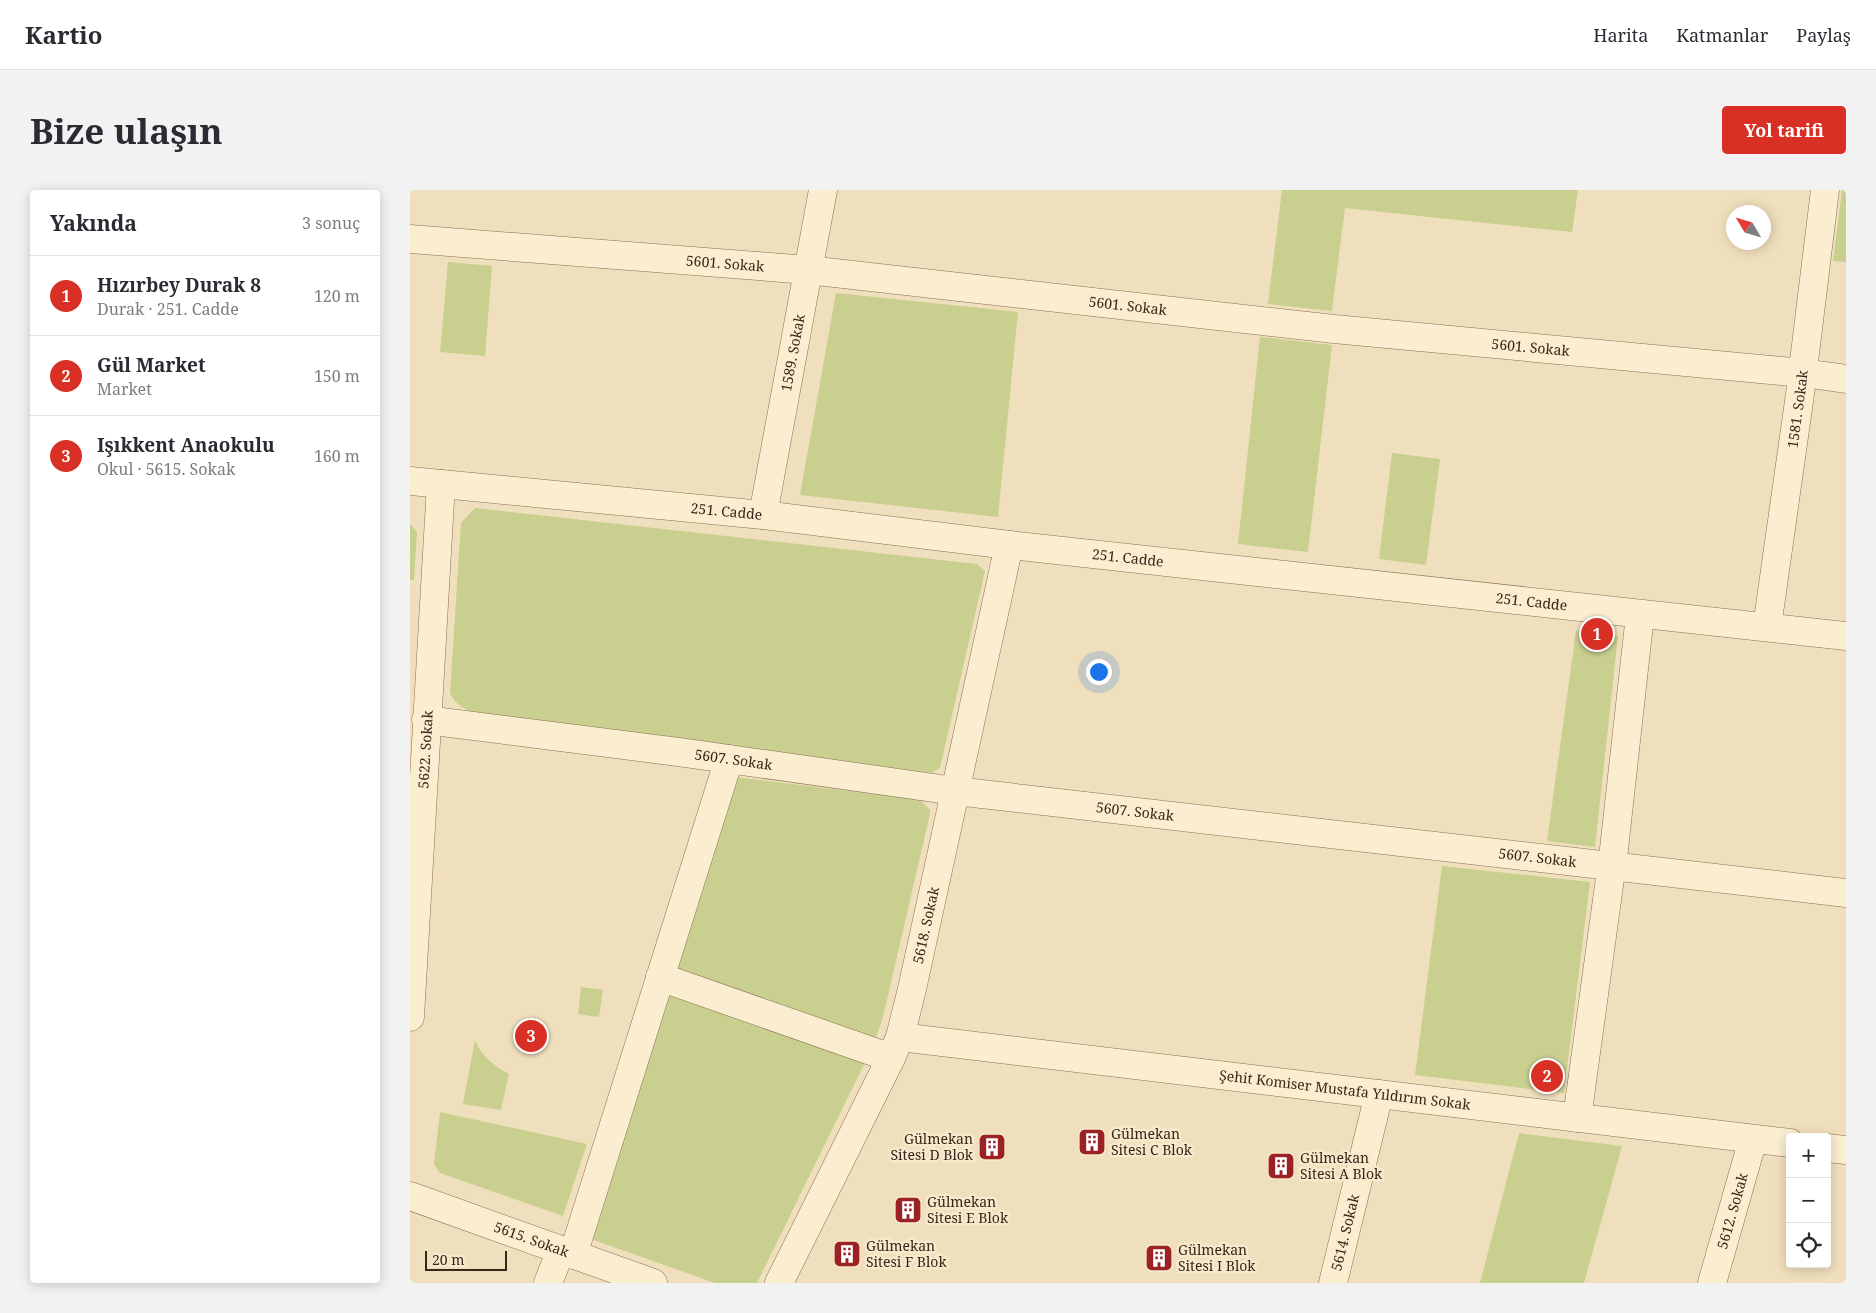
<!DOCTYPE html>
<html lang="tr">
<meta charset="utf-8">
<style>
:root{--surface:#fff;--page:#f2f2f3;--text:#2b2b33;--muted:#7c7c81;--line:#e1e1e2;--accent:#d93025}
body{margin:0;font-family:"Noto Serif",serif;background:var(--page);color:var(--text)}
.controls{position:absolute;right:15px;bottom:15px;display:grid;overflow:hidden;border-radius:5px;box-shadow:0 2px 12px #0003}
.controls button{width:45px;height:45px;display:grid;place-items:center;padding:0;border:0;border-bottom:1px solid var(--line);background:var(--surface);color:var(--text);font:25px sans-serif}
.compass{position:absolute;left:1316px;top:15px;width:45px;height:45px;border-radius:50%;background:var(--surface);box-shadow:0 2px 12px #0003;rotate:308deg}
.scale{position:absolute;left:15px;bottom:12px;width:82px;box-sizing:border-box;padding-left:5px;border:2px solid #37271a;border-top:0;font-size:14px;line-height:18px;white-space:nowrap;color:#37271a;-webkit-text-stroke:4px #f7e9cc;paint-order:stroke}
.you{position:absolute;left:688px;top:481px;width:18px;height:18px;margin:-12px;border:4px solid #fff;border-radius:50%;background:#1a73e8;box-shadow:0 0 0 8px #1a73e833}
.badge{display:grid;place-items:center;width:32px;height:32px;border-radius:50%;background:var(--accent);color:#fff;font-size:16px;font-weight:700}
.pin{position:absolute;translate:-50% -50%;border:2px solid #fff;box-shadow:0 1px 5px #0006}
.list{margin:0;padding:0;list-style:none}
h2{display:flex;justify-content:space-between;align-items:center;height:65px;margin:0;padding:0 20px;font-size:21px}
h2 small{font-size:16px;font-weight:400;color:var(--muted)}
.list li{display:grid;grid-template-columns:32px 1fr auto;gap:15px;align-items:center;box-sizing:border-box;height:80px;padding:0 20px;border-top:1px solid var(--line)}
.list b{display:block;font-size:19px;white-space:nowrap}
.list p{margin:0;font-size:16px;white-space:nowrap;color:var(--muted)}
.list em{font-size:16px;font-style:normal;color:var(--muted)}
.icon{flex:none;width:28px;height:28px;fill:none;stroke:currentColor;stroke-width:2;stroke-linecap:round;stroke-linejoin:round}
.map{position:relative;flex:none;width:1436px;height:1093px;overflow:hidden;border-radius:5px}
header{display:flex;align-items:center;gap:30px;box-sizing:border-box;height:70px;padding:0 25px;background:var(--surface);border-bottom:1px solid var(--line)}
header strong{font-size:24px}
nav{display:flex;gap:28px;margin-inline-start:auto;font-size:18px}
.intro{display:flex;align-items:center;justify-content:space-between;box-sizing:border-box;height:120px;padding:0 30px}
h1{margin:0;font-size:35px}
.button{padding:12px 22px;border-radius:5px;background:var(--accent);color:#fff;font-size:18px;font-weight:700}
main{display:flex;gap:30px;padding:0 30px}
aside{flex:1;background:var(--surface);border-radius:5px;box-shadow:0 2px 12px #0003}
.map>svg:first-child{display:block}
.green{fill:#c9cf8f}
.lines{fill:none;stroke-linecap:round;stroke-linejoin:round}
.minor-casing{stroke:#896f54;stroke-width:29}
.minor{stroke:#fbedcf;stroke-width:28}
.labels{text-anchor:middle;stroke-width:5;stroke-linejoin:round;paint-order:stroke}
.street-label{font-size:14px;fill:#37271a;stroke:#f7e9cc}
.poi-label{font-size:14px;fill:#37271a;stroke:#f7e9cc;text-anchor:start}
</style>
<header>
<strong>Kartio</strong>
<nav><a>Harita</a><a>Katmanlar</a><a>Paylaş</a></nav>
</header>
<div class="intro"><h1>Bize ulaşın</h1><a class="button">Yol tarifi</a></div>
<main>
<aside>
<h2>Yakında<small>3 sonuç</small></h2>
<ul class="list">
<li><span class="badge">1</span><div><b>Hızırbey Durak 8</b><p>Durak · 251. Cadde</p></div><em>120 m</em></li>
<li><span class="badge">2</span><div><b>Gül Market</b><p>Market</p></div><em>150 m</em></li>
<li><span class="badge">3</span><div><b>Işıkkent Anaokulu</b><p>Okul · 5615. Sokak</p></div><em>160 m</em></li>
</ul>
</aside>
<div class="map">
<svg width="1436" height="1093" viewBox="0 0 1436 1093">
<rect width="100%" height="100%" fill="#f0dfbc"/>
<g class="green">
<path d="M872 0H1168L1162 42 935 18 922 121 858 114Z"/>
<path d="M1432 0H1436V72L1423 71Z"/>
<path d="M38 72 82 76 75 166 30 162Z"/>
<path d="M426 103 608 122 588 327 390 305Z"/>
<path d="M850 147 922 155 898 362 828 354Z"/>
<path d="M982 263 1030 269 1016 375 969 369Z"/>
<path d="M65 318 567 374 575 381 530 578 521 583 61 522C52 518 44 512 40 503L51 333Z"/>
<path d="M0 334 7 342 4 390H0Z"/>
<path d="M1166 441 1208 446 1185 657 1137 651Z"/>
<path d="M325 587 511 610 520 620V624L473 827 464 854 347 1093H305L178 1048Z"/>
<path d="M1032 676 1180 692 1154 903 1005 885Z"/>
<path d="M171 797 193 800 189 827 168 824Z"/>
<path d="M65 850C72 867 83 875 99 884L91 920 53 914Z"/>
<path d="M30 922 177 954 153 1026 30 983 24 974Z"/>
<path d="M1109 943 1212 956 1174 1093H1070Z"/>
</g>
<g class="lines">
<defs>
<g id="minor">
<path id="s1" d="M0 49 398 80 924 139 1393 183 1436 189"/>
<path id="s2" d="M0 291 353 325 599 355 1436 446"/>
<path id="s3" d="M353 325 413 0"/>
<path id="s4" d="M1357 437 1390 204 1415 0"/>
<path id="s5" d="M16 530 276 563 545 601 1436 703"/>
<path d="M250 787 481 868"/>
<path id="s6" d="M0 827 31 294"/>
<path id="s7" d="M490 847 1380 953"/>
<path d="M1167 928 1204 659 1230 425"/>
<path d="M1417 958 1436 960"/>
<path id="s8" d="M0 1006 243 1093"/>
<path d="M163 1065 319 569"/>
<path d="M138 1093 151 1060"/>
<path id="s9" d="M369 1093 481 868 490 847 502 799 599 355"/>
<path id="s10" d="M923 1093 969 904"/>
<path id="s11" d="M1302 1093 1343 949"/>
</g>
</defs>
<use href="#minor" class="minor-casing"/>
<use href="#minor" class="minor"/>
</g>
<defs>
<symbol id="building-square" viewBox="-11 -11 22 22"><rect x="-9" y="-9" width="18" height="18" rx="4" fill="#9b2125" stroke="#f7e9cc"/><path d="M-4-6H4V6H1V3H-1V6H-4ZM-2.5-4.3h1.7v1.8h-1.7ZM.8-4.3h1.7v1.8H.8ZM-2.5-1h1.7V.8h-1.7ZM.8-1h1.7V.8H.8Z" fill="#fff"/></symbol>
</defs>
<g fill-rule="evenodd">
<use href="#building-square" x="666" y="936" width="32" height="32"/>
<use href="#building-square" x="566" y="941" width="32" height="32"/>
<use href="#building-square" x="855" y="960" width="32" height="32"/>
<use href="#building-square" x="482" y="1004" width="32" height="32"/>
<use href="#building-square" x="421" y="1048" width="32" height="32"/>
<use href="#building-square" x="733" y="1052" width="32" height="32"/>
</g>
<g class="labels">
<g class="street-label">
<text dy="5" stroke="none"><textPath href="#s1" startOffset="316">5601. Sokak</textPath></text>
<text dy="5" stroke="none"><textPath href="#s1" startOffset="721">5601. Sokak</textPath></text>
<text dy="5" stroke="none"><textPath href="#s1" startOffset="1126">5601. Sokak</textPath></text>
<text dy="5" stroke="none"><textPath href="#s3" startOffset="165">1589. Sokak</textPath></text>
<text dy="5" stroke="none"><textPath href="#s4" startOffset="220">1581. Sokak</textPath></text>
<text dy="5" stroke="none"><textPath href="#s2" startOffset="318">251. Cadde</textPath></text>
<text dy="5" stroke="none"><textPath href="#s2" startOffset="722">251. Cadde</textPath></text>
<text dy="5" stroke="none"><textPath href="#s2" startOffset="1128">251. Cadde</textPath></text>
<text dy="5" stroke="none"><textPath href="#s6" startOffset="268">5622. Sokak</textPath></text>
<text dy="5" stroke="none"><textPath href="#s5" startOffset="310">5607. Sokak</textPath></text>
<text dy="5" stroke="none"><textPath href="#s5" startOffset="715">5607. Sokak</textPath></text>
<text dy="5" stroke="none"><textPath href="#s5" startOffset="1120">5607. Sokak</textPath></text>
<text dy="5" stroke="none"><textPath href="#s9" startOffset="389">5618. Sokak</textPath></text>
<text dy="5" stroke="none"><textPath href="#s7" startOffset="448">Şehit Komiser Mustafa Yıldırım Sokak</textPath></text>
<text dy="5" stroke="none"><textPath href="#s11" startOffset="75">5612. Sokak</textPath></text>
<text dy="5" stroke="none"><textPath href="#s10" startOffset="52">5614. Sokak</textPath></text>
<text dy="5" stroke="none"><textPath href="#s8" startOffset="129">5615. Sokak</textPath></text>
</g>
<g class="poi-label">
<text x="701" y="949">Gülmekan<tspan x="701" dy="16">Sitesi C Blok</tspan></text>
<text x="563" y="954" text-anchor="end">Gülmekan<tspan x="563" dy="16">Sitesi D Blok</tspan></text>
<text x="890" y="973">Gülmekan<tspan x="890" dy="16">Sitesi A Blok</tspan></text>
<text x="517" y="1017">Gülmekan<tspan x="517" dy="16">Sitesi E Blok</tspan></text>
<text x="456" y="1061">Gülmekan<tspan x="456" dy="16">Sitesi F Blok</tspan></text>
<text x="768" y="1065">Gülmekan<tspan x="768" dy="16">Sitesi I Blok</tspan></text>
</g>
</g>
</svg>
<div class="controls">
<button>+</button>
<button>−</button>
<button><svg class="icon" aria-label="locate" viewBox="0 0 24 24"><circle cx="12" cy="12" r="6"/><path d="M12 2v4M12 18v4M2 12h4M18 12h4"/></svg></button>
</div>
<svg class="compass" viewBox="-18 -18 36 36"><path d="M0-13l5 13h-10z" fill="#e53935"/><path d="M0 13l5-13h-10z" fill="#7c7c81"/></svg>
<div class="scale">20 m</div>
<div class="you"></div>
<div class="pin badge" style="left:1187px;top:444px">1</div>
<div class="pin badge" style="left:1137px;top:886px">2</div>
<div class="pin badge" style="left:121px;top:846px">3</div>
</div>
</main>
